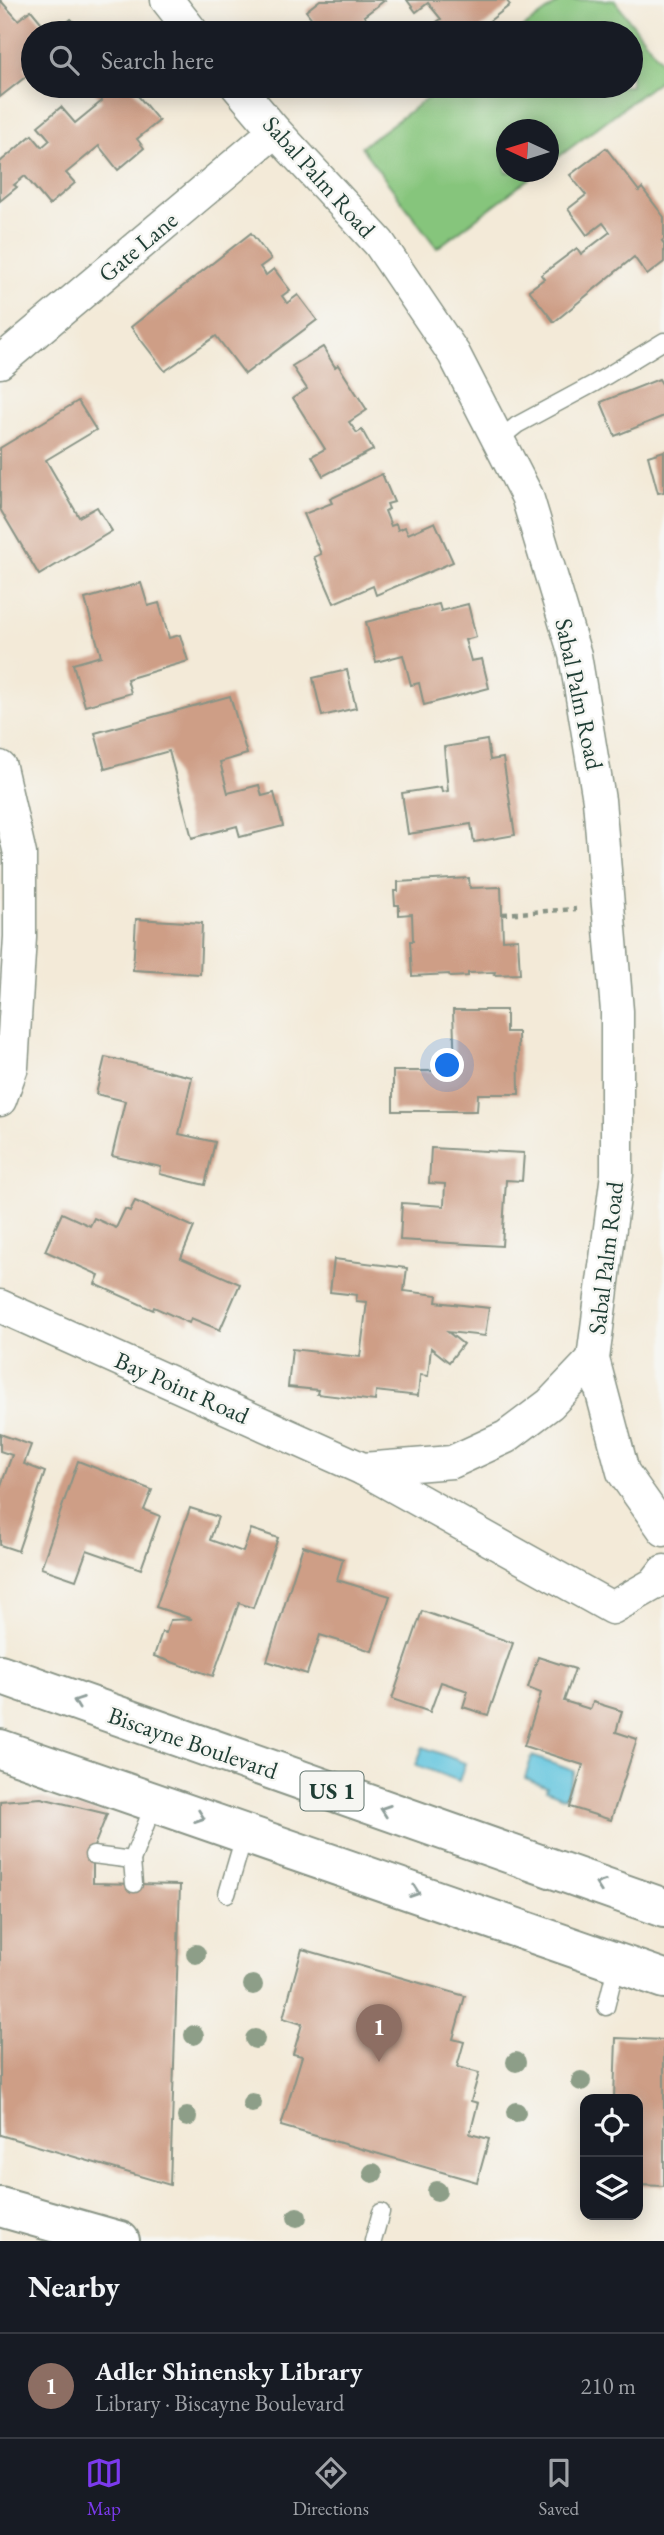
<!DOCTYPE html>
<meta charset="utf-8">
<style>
:root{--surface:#171b24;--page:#20242c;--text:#f1f3f6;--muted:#9ea1a6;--line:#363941;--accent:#7c3aed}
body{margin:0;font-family:"EB Garamond",serif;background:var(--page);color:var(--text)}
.controls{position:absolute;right:21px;bottom:21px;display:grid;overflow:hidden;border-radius:14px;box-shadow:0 4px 18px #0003}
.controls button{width:63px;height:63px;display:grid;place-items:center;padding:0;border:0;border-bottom:2px solid var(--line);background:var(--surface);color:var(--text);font:35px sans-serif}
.compass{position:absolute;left:496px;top:119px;width:63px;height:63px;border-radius:50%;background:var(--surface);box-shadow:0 4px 18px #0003;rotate:274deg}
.you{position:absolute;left:448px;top:1066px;width:24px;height:24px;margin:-18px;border:5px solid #fff;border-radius:50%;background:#1a73e8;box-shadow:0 0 0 10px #1a73e833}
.badge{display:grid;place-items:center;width:46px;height:46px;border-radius:50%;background:var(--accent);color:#fff;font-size:23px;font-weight:700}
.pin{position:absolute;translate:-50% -58px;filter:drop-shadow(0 2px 4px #0008)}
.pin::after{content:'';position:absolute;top:37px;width:24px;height:21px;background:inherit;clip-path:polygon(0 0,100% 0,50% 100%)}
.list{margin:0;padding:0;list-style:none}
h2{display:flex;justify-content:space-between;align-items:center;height:91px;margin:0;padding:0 28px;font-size:30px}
h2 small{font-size:23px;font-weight:400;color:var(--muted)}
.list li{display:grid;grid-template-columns:46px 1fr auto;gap:21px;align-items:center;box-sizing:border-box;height:105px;padding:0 28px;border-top:2px solid var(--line)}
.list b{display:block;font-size:26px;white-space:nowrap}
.list p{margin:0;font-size:23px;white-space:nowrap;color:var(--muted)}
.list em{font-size:23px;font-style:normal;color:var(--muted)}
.icon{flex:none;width:38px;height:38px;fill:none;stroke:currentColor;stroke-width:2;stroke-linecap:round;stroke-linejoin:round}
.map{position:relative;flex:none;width:664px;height:2241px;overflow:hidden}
.search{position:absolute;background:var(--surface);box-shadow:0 4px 18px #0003;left:21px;right:21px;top:21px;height:77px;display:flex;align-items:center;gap:18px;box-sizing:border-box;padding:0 24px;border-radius:38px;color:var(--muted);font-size:26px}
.sheet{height:196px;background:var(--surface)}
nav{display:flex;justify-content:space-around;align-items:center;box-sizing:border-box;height:98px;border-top:2px solid var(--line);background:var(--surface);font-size:19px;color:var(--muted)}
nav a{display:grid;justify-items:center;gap:4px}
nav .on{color:var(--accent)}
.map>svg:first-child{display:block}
.green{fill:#86c57c;stroke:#528158;stroke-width:2}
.water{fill:#60c4de;stroke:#408089;stroke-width:2}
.building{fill:#ce9e86}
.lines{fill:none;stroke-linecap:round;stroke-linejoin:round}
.lane-casing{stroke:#899486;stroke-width:19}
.street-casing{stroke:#899486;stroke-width:35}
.secondary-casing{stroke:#899486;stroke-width:42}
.primary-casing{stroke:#899486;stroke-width:42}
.path{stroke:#899486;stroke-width:4.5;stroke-dasharray:5 5;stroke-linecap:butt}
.lane{stroke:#fff;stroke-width:16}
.street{stroke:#fff;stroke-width:32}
.secondary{stroke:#fff;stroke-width:38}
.primary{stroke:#fff;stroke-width:38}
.tree{fill:#8d9e88}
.oneway{stroke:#8f9e9a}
.labels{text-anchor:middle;stroke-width:5;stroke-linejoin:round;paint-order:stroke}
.shield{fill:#f6f6f2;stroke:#60746d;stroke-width:2}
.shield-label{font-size:23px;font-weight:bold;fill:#1f3d34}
.street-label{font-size:24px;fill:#1f3d34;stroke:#f6f6f2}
</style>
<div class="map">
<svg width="664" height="2241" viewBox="0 0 664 2241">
<rect width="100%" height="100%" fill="#f6f6f2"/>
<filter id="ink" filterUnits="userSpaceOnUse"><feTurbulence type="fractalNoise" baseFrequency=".0143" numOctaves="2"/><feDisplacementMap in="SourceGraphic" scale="14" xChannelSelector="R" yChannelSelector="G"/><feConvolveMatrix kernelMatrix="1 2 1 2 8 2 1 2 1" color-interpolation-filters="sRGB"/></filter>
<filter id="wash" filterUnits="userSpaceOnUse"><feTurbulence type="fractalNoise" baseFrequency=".00686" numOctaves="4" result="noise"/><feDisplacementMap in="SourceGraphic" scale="28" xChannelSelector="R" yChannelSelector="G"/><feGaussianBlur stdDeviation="1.57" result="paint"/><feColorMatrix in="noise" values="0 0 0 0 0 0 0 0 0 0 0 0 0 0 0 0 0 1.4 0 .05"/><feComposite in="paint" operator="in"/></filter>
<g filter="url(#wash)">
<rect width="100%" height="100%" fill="#f3ead8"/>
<path class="green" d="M562 0H614L664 65V77L549 164 548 130H506V172H538L437 248 361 147 444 86H631V33H516Z"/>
<g class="water">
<path d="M423 1747 465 1763 459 1781 416 1765Z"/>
<path d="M532 1756 574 1771 565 1798 546 1790 547 1787 525 1778Z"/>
</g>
<g id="blocks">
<g class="building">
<path d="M0 0 18 20 31 10 50 33H33V60L24 68 29 74 0 97Z"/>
<path d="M320 0H385L364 16 366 19 347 33H323L306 11Z"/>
<path d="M407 0H506L510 5 474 33H425L424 31 441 19 428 3 416 12Z"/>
<path d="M71 19 83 33H53Z"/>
<path d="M89 86H130L159 121 137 139 144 148 118 170 99 146 66 173 75 183 49 205 25 176 14 185 17 187 0 201V162L32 135 42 147 50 140 38 126 61 107 75 123 102 101Z"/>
<path d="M606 148 639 191 642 188 664 217V239L662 241 664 244V262L647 275 634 257 554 322 529 290 544 279 541 275 577 248 581 254 610 232 603 223 587 235 568 209 586 195 570 175Z"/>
<path d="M251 233 271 259 260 267 266 275 274 269 290 290 282 296 287 303 298 295 317 320 245 374 216 336 165 371 131 327Z"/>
<path d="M323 347 335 367 338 365 367 410 349 422 357 433 362 430 373 450 323 476 312 456 325 449 293 398 307 389 292 366Z"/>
<path d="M659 379 664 387V416L615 436 601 402Z"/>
<path d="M78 401 96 430 46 460 79 517 97 507 112 531 39 575 0 509V448Z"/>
<path d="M664 451V492L658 493 648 456Z"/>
<path d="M382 474 394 502 387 504 389 509 385 511 391 526 396 524 398 530 405 527 408 534 435 522 453 562 376 595 373 586 334 603 314 557 321 554 304 514 332 503 330 499Z"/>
<path d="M141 583 148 606 159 603 169 638 180 635 188 661 127 679 131 693 85 706 73 664 101 656 85 599Z"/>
<path d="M439 604 441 611 468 604 476 637 465 640 471 661 482 659 489 688 424 705 419 683 411 685 403 655 376 662 366 622Z"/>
<path d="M347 670 356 708 322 716 313 678Z"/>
<path d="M230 696 247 754 220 762 228 793 259 785 262 796 274 793 283 826 240 837 237 826 192 838 169 751 105 769 95 733Z"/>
<path d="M487 740 490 760 503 758 515 835 474 842 471 824 408 834 402 793 441 787 442 792 448 791 444 747Z"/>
<path d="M469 878 470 888 501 887 503 940 518 939 520 974 494 975 495 972 468 973V976L450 977 449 974 412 976 410 941H413L412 914 399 915V905H395L394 891H398V882Z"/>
<path d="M136 919 202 923 200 974 133 970Z"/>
<path d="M453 1010H506V1032H518L519 1094H478L477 1111H393V1071H455Z"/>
<path d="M105 1057 192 1077 179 1134 215 1142 205 1185 160 1174 161 1167 112 1156 125 1101 96 1094Z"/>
<path d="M431 1148 524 1153 522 1181 506 1180 502 1246 400 1240 402 1203 444 1206 445 1184 429 1183Z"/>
<path d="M135 1201 194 1227 181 1258 240 1284 220 1330 191 1318 189 1323 154 1307 153 1310 95 1284 99 1275 45 1251 62 1213 90 1226 94 1218 116 1228 125 1209 130 1211Z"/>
<path d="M334 1259 407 1268 404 1291 437 1295 436 1302 489 1308 485 1336 448 1332 463 1344 449 1362 431 1348 428 1376 420 1375 418 1396 376 1391 375 1401 317 1394 318 1390 288 1387 292 1349 360 1357 367 1302 356 1301 357 1295 330 1292Z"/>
<path d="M0 1434 31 1445 24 1464 45 1472 18 1551 0 1545V1488L12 1455 0 1451Z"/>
<path d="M78 1461 152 1490 144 1510 160 1516 141 1569 87 1550 76 1580 41 1568Z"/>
<path d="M190 1508 218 1517 210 1540 243 1552 251 1529 278 1538 253 1608 239 1603 213 1676 154 1656 162 1632 166 1633 170 1620 192 1619 156 1607Z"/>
<path d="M303 1546 343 1559 337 1580 390 1596 372 1651 320 1635 307 1674 267 1661Z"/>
<path d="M422 1611 513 1643 488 1715 463 1707 468 1691 441 1682 430 1712 392 1699Z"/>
<path d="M538 1657 575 1669 564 1701 590 1709 593 1702 622 1711 616 1732 637 1739 611 1820 570 1807 583 1765 524 1746 541 1693 528 1688Z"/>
<path d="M41 1798 107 1814 93 1849V1883L180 1885 170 2185 0 2135V1801Z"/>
<path d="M302 1949 465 1996 453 2039 464 2042 457 2067 479 2073 471 2101 478 2103 470 2134 489 2139 477 2182 281 2126 302 2056 293 2054 302 2024 283 2018Z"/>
<path d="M616 2038 664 2040V2186L638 2185V2099H614Z"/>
</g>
</g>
</g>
<g filter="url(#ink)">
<use href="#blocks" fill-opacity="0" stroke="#899486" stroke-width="2"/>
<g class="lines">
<defs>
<g id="lane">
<path d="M497 441 517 425 595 383 664 341"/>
<path d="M93 1855 132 1860 155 1801"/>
<path d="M132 1860 134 1884"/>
<path d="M227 1894 245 1833"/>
<path d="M606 2007 617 1963"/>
<path d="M373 2241 381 2212"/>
</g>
<g id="street">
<path d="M167 0 193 33"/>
<path d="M237 86 275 131 379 243 454 354 527 496 575 655 599 800 617 1011V1174L593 1359 623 1472 664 1530"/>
<path d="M0 362 275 131"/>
<path d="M0 767 20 854V937L12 1067 0 1100"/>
<path d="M0 1306 363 1469 452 1462 506 1437 550 1404 593 1359"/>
<path d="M363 1469 612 1608 654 1584 664 1571"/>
</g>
<path id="secondary" d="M0 2207 120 2241"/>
<g id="primary">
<path d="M0 1674 664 1908"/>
<path d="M0 1749 664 1979"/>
</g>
</defs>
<use href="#lane" class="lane-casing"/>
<use href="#street" class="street-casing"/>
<use href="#secondary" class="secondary-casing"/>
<use href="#primary" class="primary-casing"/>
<path class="path" d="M503 914 576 909"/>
<use href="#lane" class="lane"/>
<use href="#street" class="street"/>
<use href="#secondary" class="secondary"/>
<use href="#primary" class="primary"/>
</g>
<g class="tree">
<circle cx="196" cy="1954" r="10"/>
<circle cx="253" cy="1985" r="10"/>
<circle cx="194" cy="2035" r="10"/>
<circle cx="255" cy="2039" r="10"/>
<circle cx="516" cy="2062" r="10"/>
<circle cx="581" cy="2081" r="10"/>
<circle cx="252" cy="2103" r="10"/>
<circle cx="516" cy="2112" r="10"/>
<circle cx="187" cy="2117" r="10"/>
<circle cx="373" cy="2173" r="10"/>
<circle cx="437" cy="2191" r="10"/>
<circle cx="297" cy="2217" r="10"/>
</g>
<defs><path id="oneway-chevron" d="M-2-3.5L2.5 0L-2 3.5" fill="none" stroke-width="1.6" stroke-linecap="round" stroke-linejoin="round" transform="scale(1.75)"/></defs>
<g class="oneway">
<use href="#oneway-chevron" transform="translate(78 1702) rotate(-160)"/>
<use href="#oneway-chevron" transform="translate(385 1810) rotate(-161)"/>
<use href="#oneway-chevron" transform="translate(200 1817) rotate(19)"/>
<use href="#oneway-chevron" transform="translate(600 1885) rotate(-161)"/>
<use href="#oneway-chevron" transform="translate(415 1892) rotate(19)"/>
</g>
</g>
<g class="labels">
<rect class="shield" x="300.5" y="1771.5" width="63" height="39" rx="5"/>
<g class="shield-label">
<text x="332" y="1799">US 1</text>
</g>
<g class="street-label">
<text transform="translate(319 177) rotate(48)" y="8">Sabal Palm Road</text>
<text transform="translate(138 247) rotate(-40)" y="8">Gate Lane</text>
<text transform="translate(579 694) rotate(78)" y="8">Sabal Palm Road</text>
<text transform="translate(606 1258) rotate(-83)" y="8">Sabal Palm Road</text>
<text transform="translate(182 1388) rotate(24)" y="8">Bay Point Road</text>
<text transform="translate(193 1743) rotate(19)" y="8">Biscayne Boulevard</text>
</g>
</g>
</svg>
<div class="controls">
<button><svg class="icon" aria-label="locate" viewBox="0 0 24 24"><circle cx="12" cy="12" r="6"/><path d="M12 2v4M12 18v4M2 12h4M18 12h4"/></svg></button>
<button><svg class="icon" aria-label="layers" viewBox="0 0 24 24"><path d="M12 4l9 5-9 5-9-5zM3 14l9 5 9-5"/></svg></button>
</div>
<svg class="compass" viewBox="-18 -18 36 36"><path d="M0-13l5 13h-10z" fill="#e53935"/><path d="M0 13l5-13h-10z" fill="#9ea1a6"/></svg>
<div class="you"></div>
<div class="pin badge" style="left:379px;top:2062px;background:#8d6e63">1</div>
<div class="search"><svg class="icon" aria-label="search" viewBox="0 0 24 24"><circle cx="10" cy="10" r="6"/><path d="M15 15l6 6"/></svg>Search here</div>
</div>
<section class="sheet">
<h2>Nearby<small></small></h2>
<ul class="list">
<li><span class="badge" style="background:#8d6e63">1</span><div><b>Adler Shinensky Library</b><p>Library · Biscayne Boulevard</p></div><em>210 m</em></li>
</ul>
</section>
<nav>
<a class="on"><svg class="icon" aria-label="map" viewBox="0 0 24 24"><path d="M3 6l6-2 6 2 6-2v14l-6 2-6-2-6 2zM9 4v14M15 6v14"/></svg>Map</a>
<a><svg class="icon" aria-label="directions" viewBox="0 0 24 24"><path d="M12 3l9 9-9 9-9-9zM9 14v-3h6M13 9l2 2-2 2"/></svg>Directions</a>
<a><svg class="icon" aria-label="saved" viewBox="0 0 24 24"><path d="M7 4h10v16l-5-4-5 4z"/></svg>Saved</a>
</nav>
